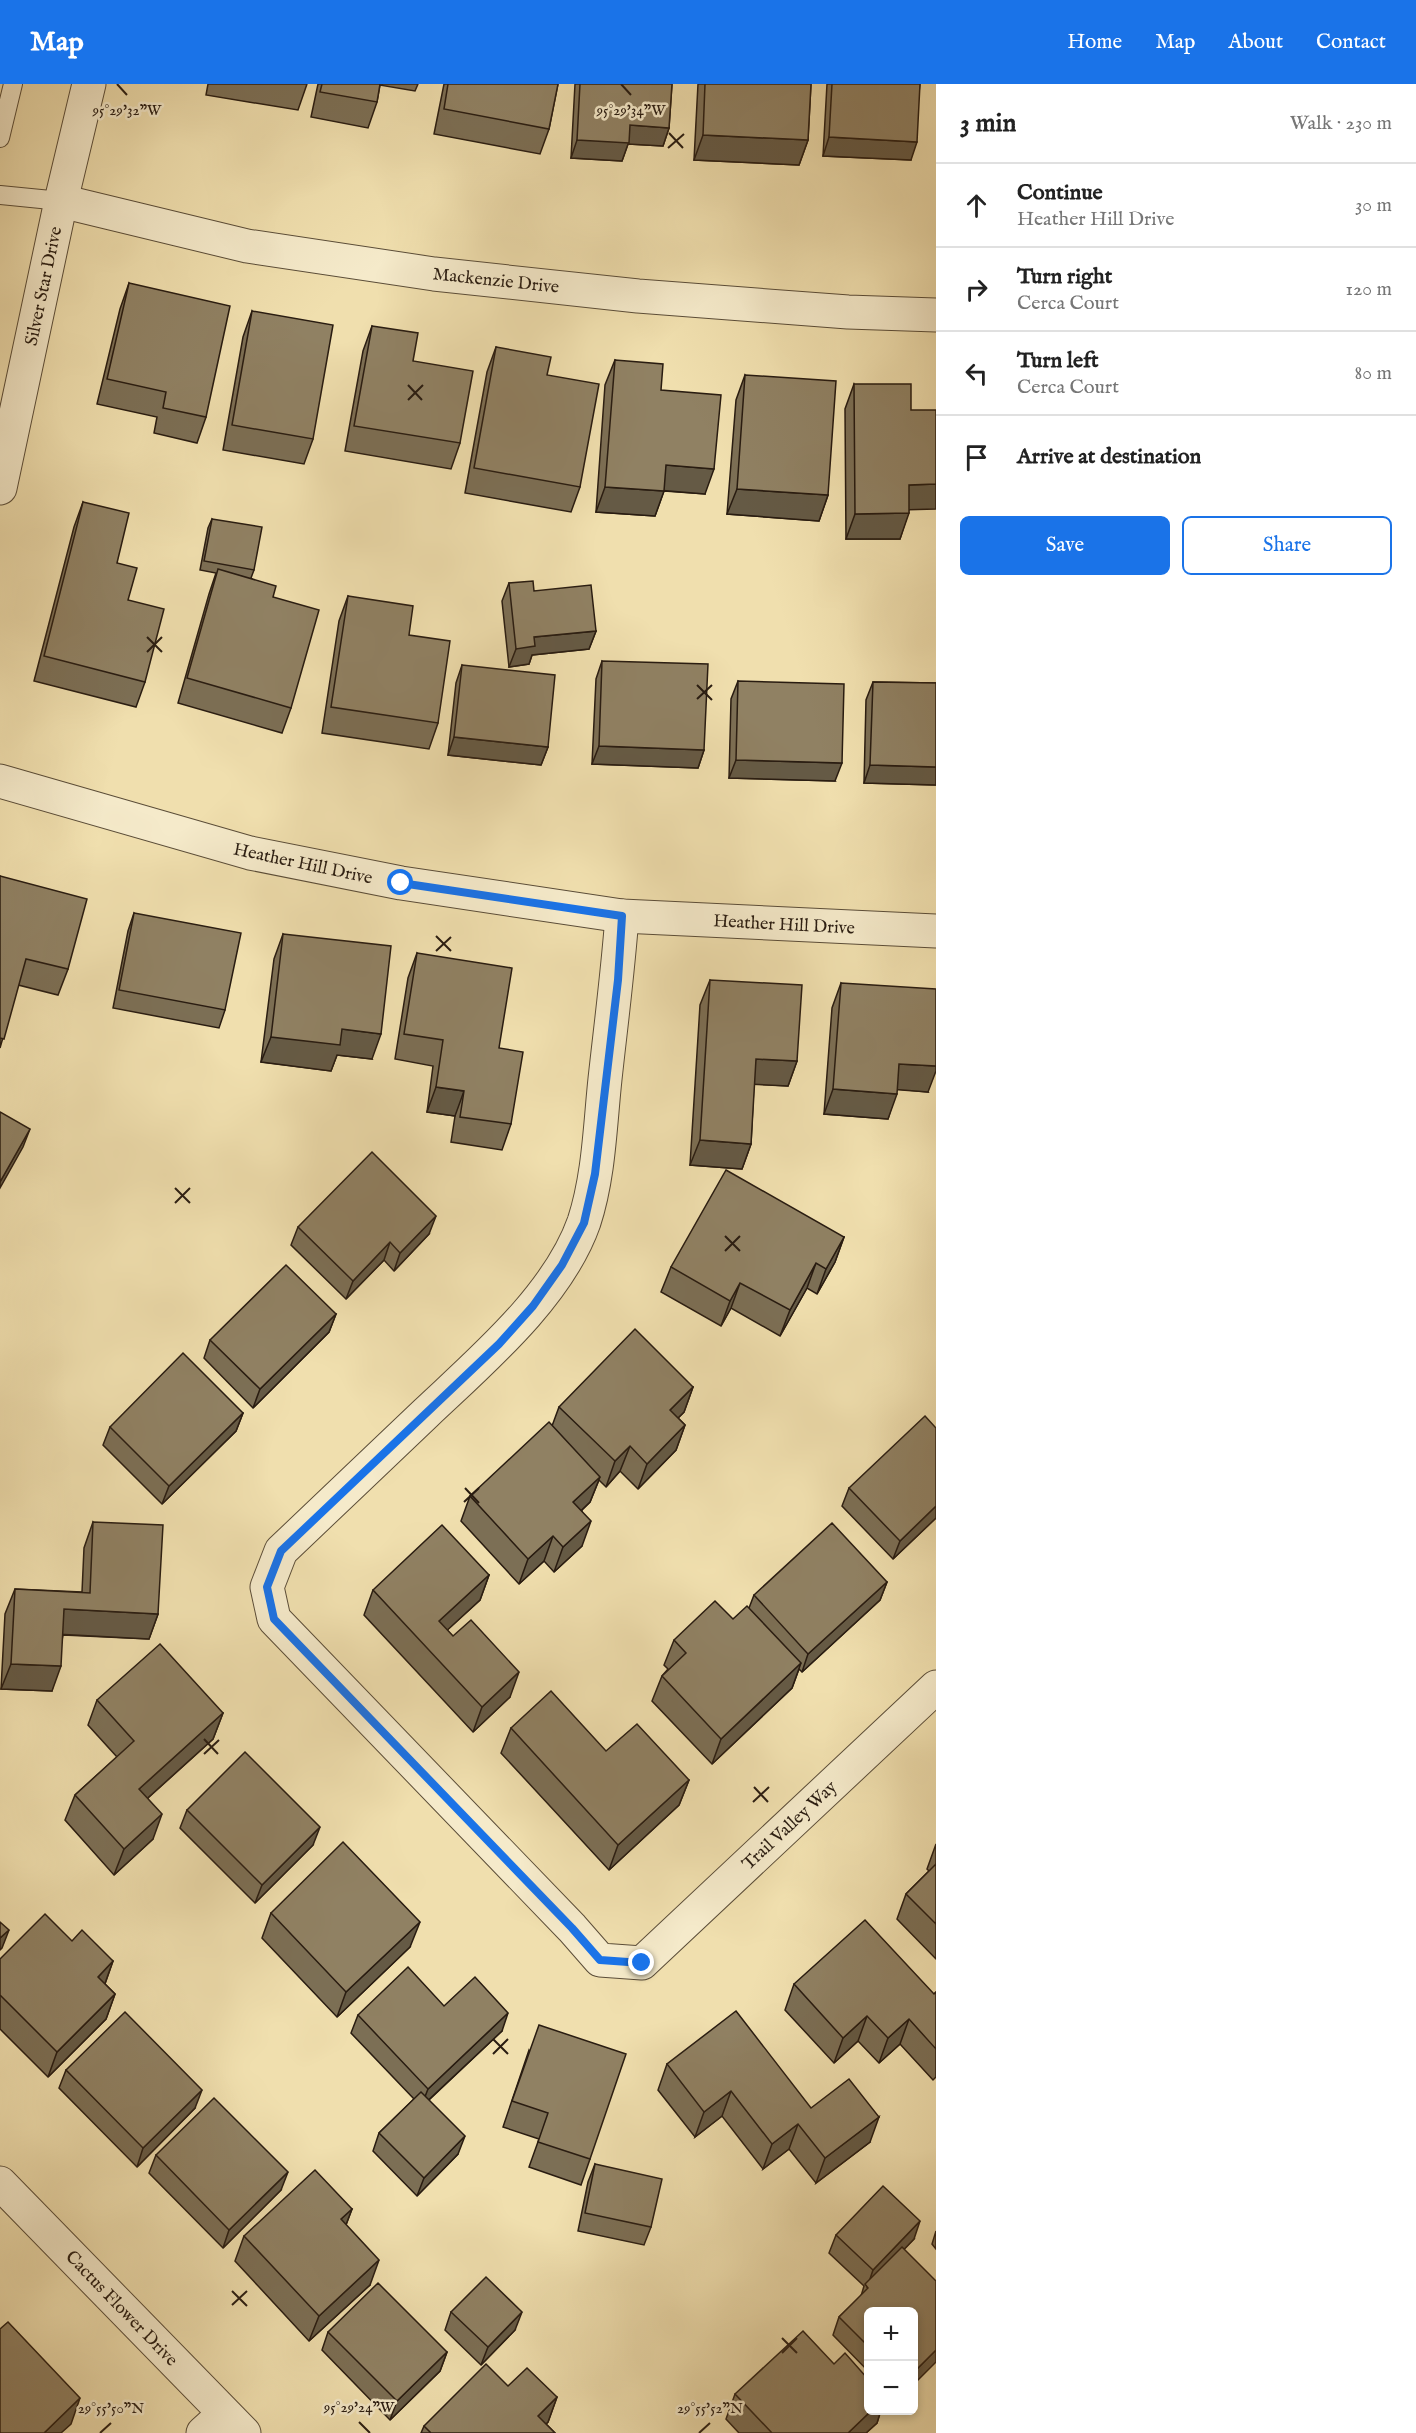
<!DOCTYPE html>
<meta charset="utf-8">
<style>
:root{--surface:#fff;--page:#f6f6f6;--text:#222;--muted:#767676;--line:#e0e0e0;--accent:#1a73e8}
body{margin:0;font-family:"IM FELL English",serif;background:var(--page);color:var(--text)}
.controls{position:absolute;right:18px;bottom:18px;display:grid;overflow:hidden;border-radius:9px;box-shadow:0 3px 9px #0003}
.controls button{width:54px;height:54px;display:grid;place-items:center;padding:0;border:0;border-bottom:2px solid var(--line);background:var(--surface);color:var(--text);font:30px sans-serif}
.stop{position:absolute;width:18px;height:18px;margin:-14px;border:4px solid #1a73e8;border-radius:50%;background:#fff}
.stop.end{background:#1a73e8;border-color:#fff;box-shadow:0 2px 6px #0008}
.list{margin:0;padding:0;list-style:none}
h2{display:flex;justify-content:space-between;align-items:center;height:78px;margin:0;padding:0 24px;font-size:26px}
h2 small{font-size:20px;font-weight:400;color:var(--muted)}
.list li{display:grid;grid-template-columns:39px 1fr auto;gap:18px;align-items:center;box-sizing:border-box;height:84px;padding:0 24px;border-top:2px solid var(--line)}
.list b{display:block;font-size:22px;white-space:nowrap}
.list p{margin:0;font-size:20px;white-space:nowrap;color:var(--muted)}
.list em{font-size:20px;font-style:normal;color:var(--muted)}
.actions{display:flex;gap:12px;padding:18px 24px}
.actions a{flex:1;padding:14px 0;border:2px solid var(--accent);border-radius:9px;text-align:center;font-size:21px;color:var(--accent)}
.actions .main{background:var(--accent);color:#fff}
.icon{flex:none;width:33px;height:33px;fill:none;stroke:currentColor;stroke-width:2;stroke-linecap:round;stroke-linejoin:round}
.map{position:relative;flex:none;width:936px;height:2349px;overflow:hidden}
header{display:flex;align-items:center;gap:36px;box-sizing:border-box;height:84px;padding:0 30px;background:var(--accent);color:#fff}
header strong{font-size:28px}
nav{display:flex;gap:33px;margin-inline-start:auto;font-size:21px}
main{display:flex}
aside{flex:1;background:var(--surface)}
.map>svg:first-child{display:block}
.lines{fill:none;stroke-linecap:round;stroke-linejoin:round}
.lane-casing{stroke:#5b4d38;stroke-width:20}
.street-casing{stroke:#5b4d38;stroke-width:35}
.lane{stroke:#f5eaca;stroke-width:18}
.street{stroke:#f5eaca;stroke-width:33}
.wall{fill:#7c6f55;stroke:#291c11;stroke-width:1.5}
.shaded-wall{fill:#655a45;stroke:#291c11;stroke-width:1.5}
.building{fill:#908163;stroke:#291c11;stroke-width:1.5}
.route{stroke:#1a73e8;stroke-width:8}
.ticks{fill:none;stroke:#291c11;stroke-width:2}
.labels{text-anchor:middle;stroke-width:5;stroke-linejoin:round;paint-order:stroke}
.street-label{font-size:18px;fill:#291c11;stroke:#f5eaca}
.ticks-label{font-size:15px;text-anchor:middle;fill:#291c11;stroke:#f5eaca;stroke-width:5;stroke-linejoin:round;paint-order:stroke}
</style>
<header>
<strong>Map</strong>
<nav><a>Home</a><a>Map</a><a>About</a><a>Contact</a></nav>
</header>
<main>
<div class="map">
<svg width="936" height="2349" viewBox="0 0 936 2349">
<rect width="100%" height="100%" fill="#f0dfae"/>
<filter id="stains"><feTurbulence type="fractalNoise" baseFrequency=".00333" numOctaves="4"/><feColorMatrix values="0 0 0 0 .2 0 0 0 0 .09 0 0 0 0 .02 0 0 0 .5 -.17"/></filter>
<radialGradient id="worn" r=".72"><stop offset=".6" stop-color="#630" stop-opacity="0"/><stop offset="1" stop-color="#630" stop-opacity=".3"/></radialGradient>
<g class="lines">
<defs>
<g id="lane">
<path d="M0 54 13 0"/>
<path d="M0 111 61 117"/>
</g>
<g id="street">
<path d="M61 117 247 162 434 190 638 212 848 228 936 231"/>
<path d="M0 404 61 117 89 0"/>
<path d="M0 697 250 769 401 799 622 832 936 847"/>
<path d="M622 832C618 887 611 940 605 995 600 1042 599 1092 584 1138 558 1212 481 1277 426 1329 378 1375 329 1421 281 1467L267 1503 274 1535 572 1844 600 1876 642 1879 936 1603"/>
<path d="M0 2099 244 2349"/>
<path d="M203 2349 224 2330"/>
</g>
</defs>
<use href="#lane" class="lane-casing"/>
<use href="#street" class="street-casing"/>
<use href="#lane" class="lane"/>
<use href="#street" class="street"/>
</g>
<g class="wall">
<path d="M208 0H307L298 26 206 11Z"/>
<path d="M318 0H418L415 7 380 1 377 18 368 44 311 33Z"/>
<path d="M444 0H558L549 45 540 70 434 50Z"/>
<path d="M575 0H672L669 44 663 62 628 60 622 77 571 74Z"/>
<path d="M698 0H811L808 56 799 81 694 76Z"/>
<path d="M827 0H920L911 76 823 72Z"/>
<path d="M129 199 206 333 197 359 154 349 157 333 97 320 120 225Z"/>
<path d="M252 227 313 355 304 380 223 366 243 253Z"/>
<path d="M372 242 413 277 460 359 451 385 345 367 363 267Z"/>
<path d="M496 263 547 291 580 403 571 428 465 409 487 288Z"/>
<path d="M615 276 661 306 705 410 664 407 655 432 596 428 605 301Z"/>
<path d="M745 291 828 411 819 437 727 430 736 316Z"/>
<path d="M854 300 909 426 900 455H846L845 325Z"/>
<path d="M83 418 117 479 128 516 145 598 136 623 34 597 74 443Z"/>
<path d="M212 435 254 486 251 494 273 513 291 624 282 649 178 619 209 510 216 489 200 486 208 444Z"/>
<path d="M509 499 534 507 596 547 589 565 532 571 529 580 509 583 502 517Z"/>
<path d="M348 512 409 551 438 639 429 665 322 649 339 537Z"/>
<path d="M602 577 704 666 698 684 592 680 596 595Z"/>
<path d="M462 581 548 663 541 681 448 671 456 599Z"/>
<path d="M738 597 835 697 729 694 731 615Z"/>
<path d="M873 598 936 599V701L864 699 866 616Z"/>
<path d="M0 792 68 885 58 911 18 901 0 964Z"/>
<path d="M134 829 225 926 219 944 113 924 128 847Z"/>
<path d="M283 850 372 975 337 971 331 987 261 978 274 875Z"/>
<path d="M417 869 499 964 511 1040 502 1066 451 1058 455 1032 427 1028 433 982 395 975 408 894Z"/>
<path d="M710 896 797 977 788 1002 754 1000 751 1060 742 1085 690 1081 700 921Z"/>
<path d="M841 899 928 1008 897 1005 888 1035 824 1030 832 924Z"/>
<path d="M298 1143 429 1150 394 1187 384 1176 346 1215 291 1161Z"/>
<path d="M844 1153 835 1178 817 1210 807 1204 780 1252 731 1224 721 1242 661 1208 671 1183Z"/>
<path d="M336 1230 329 1248 253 1324 204 1274 210 1256Z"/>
<path d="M693 1303 684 1328 678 1334 685 1341 676 1366 638 1405 620 1387 606 1403 599 1396 590 1418 582 1426V1462L554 1488 544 1477 519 1500 461 1437 470 1412 552 1342 559 1323Z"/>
<path d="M243 1329 236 1347 162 1420 103 1361 110 1343Z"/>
<path d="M849 1404 936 1434 893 1475 842 1422Z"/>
<path d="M93 1438 158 1530 149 1555 63 1551 52 1607 1 1605 5 1530 15 1505 82 1508 84 1464Z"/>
<path d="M489 1491 480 1516 447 1546 510 1613 473 1648 364 1531 373 1506Z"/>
<path d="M887 1498 880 1516 802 1588 799 1585 792 1604 712 1680 652 1617 662 1592 668 1585 664 1581 674 1556 733 1535 749 1524 754 1511Z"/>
<path d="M97 1616 223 1629 213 1655 148 1714 153 1755 114 1791 65 1736 75 1711 117 1673 88 1641Z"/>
<path d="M511 1644 606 1667 689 1696 679 1721 609 1786 501 1669Z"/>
<path d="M187 1726 313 1761 255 1819 180 1744Z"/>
<path d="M936 1760V1875L897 1835 906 1810 929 1787 927 1785Z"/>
<path d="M271 1829 410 1863 337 1933 262 1854Z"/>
<path d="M72 1857 113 1877 105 1900 115 1910 106 1935 48 1993 0 1945V1875Z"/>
<path d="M794 1900 934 1910 936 1908V1993L933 1996 900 1960 879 1979 858 1957 834 1979 785 1926Z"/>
<path d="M444 1922 502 1947 429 2016 458 2070 417 2112 373 2067 379 2049 414 2015 351 1949 358 1931Z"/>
<path d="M529 1966 590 2075 581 2101 529 2083 539 2055 503 2043Z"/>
<path d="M667 1980 811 2024 870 2058 816 2099 789 2065 763 2085 722 2032 695 2053 658 2006Z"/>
<path d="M66 1986 195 2024 137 2083 59 2004Z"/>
<path d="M156 2071 281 2106 223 2164 149 2089Z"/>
<path d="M595 2080 651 2143 644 2161 578 2147 588 2098Z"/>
<path d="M352 2125 346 2141 370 2201 309 2257 235 2177 244 2152Z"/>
<path d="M936 2147V2165L932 2160Z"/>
<path d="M836 2151 914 2155 904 2165 868 2228V2287L833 2251 839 2233 861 2212 864 2202 829 2169Z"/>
<path d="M451 2228 515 2246 481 2281 445 2246Z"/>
<path d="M328 2248 447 2268 440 2287 390 2336 322 2266Z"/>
<path d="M508 2302 557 2313 548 2338 546 2340 555 2349H421L424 2342Z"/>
<path d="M735 2310 868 2326H881L877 2339 866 2349H739L726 2335Z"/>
</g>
<g class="shaded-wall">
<path d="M630 41 669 44 663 62 628 60 622 77 571 74 577 56Z"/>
<path d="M703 51 808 56 799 81 694 76Z"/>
<path d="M829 53 917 58 911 76 823 72Z"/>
<path d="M666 381 714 385 705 410 657 406Z"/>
<path d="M936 400V425L900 426 909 401Z"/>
<path d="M605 403 664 407 655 432 596 428Z"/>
<path d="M737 405 828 411 819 437 727 430Z"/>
<path d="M909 429 900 455H846L855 430Z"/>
<path d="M596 547 589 565 532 571 529 580 509 583 516 565 534 553Z"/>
<path d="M454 653 548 663 541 681 448 671Z"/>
<path d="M599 662 704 666 698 684 592 680Z"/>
<path d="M736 676 842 679 835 697 729 694Z"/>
<path d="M870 681 936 683V701L864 699Z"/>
<path d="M342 945 381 950 372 975 337 971 331 987 261 978 271 953Z"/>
<path d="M756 975 797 977 788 1002 747 1000Z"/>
<path d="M899 980 936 982V987L928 1008 889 1005Z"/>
<path d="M436 1003 464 1007 455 1032 427 1028Z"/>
<path d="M833 1005 897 1010 888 1035 824 1030Z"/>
<path d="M30 1045 23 1063 0 1104V1098Z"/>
<path d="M700 1056 751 1060 742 1085 690 1081Z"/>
<path d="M436 1132 429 1150 394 1187 400 1169Z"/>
<path d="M844 1153 835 1178 817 1210 826 1185Z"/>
<path d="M390 1158 384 1176 346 1215 353 1197Z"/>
<path d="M816 1179 807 1204 780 1252 790 1226Z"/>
<path d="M740 1199 731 1224 721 1242 730 1217Z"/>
<path d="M336 1230 329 1248 253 1324 260 1305Z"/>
<path d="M693 1303 684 1328 661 1351 670 1326Z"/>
<path d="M243 1329 236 1347 162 1420 169 1402Z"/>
<path d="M685 1341 676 1366 638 1405 647 1380Z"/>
<path d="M630 1362 620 1387 606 1403 615 1377Z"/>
<path d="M600 1393 590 1418 564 1443 573 1418Z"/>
<path d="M936 1422V1434L893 1475 900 1457Z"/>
<path d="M591 1437 582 1462 554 1488 563 1463Z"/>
<path d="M553 1452 544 1477 519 1500 528 1475Z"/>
<path d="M489 1491 480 1516 430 1562 439 1537Z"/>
<path d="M887 1498 880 1516 802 1588 808 1570Z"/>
<path d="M64 1525 158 1530 149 1555 55 1550Z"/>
<path d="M801 1579 792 1604 712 1680 721 1655Z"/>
<path d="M11 1580 61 1582 52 1607 1 1605Z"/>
<path d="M519 1588 510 1613 473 1648 482 1623Z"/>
<path d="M223 1629 213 1655 130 1730 139 1705Z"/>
<path d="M689 1696 679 1721 609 1786 618 1761Z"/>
<path d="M162 1730 153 1755 114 1791 124 1765Z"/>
<path d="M320 1743 313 1761 255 1819 262 1801Z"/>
<path d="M420 1838 410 1863 337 1933 346 1908Z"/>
<path d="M9 1846 2 1864 0 1866V1854Z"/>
<path d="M113 1877 104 1902 98 1893Z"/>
<path d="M115 1910 106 1935 48 1993 57 1968Z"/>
<path d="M508 1929 502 1947 421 2023 428 2005Z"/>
<path d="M867 1932 858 1957 834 1979 843 1954Z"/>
<path d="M909 1935 900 1960 879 1979 888 1954Z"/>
<path d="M202 2006 195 2024 137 2083 143 2064Z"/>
<path d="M731 2007 722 2032 695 2053 704 2028Z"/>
<path d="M879 2033 870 2058 816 2099 825 2074Z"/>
<path d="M798 2040 789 2065 763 2085 772 2060Z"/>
<path d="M465 2052 458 2070 417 2112 424 2094Z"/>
<path d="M288 2088 281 2106 223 2164 229 2146Z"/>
<path d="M352 2125 342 2151 341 2135Z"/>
<path d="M920 2137 914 2155 867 2204 873 2186Z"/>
<path d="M379 2176 370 2201 309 2257 319 2232Z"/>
<path d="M522 2228 515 2246 481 2281 488 2263Z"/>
<path d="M936 2266V2278L914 2300V2288Z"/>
<path d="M447 2268 440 2287 390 2336 397 2317Z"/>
<path d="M557 2313 548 2338 537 2349 538 2332Z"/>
<path d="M80 2314 71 2340 61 2349H44Z"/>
<path d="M872 2326H881L877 2339 866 2349H848Z"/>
</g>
<g class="building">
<path d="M322 0H380L377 18 320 8Z"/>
<path d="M448 0H558L549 45 444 25Z"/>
<path d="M580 0H672L669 44 630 41 629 59 577 56Z"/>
<path d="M705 0H811L808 56 703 51Z"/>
<path d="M832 0H920L917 58 829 53Z"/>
<path d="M129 199 230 222 206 333 163 324 166 308 107 295Z"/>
<path d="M252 227 333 241 313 355 232 341Z"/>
<path d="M372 242 418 249 413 277 473 287 460 359 354 342Z"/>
<path d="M496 263 551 273 547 291 599 300 580 403 474 384Z"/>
<path d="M615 276 663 280 661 306 721 311 714 385 666 381 664 407 605 403Z"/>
<path d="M745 291 836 297 828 411 737 405Z"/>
<path d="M854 300H911V326H936V400L909 401V429L855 430Z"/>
<path d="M83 418 129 429 117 479 137 484 128 516 164 525 145 598 44 572Z"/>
<path d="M212 435 262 443 254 486 204 477Z"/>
<path d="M218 485 276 502 273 513 319 526 291 624 187 594Z"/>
<path d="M533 497 534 507 591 501 596 547 534 553 535 562 516 565 509 499Z"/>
<path d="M348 512 413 522 409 551 450 557 438 639 331 623Z"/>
<path d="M602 577 708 580 704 666 599 662Z"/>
<path d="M462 581 555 591 548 663 454 653Z"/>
<path d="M738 597 844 600 842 679 736 676Z"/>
<path d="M873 598 936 599V683L870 681Z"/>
<path d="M0 792 87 815 68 885 26 875 4 955 0 954Z"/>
<path d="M134 829 241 849 225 926 119 906Z"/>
<path d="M283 850 391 862 381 950 342 945 340 961 271 953Z"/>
<path d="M417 869 512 884 499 964 523 968 511 1040 460 1033 464 1007 436 1003 443 956 404 950Z"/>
<path d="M710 896 802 901 797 977 756 975 751 1060 700 1056Z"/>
<path d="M841 899 936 905V982L899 980 897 1010 833 1005Z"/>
<path d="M0 1028 30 1045 0 1098Z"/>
<path d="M372 1068 436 1132 400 1169 390 1158 353 1197 298 1143Z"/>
<path d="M726 1086 844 1153 826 1185 816 1179 790 1226 740 1199 730 1217 671 1183Z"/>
<path d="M286 1181 336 1230 260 1305 210 1256Z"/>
<path d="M635 1245 693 1303 670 1326 685 1341 647 1380 630 1362 615 1377 559 1323Z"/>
<path d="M183 1269 243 1329 169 1402 110 1343Z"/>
<path d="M925 1332 936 1344V1422L900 1457 849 1404Z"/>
<path d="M549 1338 600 1393 573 1418 591 1437 563 1463 553 1452 528 1475 470 1412Z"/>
<path d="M93 1438 163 1441 158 1530 64 1525 61 1582 11 1580 15 1505 90 1509Z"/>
<path d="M832 1439 887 1498 808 1570 754 1511Z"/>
<path d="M442 1441 489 1491 439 1537 453 1552 471 1536 519 1588 482 1623 373 1506Z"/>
<path d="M715 1517 733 1535 747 1522 801 1579 721 1655 662 1592 686 1569 674 1556Z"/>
<path d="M160 1560 223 1629 139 1705 162 1730 124 1765 75 1711 134 1657 97 1616Z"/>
<path d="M551 1607 606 1667 637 1640 689 1696 618 1761 511 1644Z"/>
<path d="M245 1668 320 1743 262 1801 187 1726Z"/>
<path d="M343 1758 420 1838 346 1908 271 1829Z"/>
<path d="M936 1780V1840L906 1810Z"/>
<path d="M45 1830 72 1857 82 1846 113 1877 98 1893 115 1910 57 1968 0 1911V1875Z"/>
<path d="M865 1836 934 1910 936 1908V1965L909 1935 888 1954 867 1932 843 1954 794 1900Z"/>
<path d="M0 1838 9 1846 0 1854Z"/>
<path d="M408 1883 444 1922 475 1893 508 1929 428 2005 358 1931Z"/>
<path d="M736 1927 811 2024 849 1995 879 2033 825 2074 798 2040 772 2060 731 2007 704 2028 667 1980Z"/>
<path d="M125 1928 202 2006 143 2064 66 1986Z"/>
<path d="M539 1941 626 1970 590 2075 538 2058 548 2029 512 2017Z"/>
<path d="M421 2008 465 2052 424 2094 379 2049Z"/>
<path d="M214 2014 288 2088 229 2146 156 2071Z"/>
<path d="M595 2080 662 2095 651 2143 585 2129Z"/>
<path d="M315 2086 352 2125 341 2135 379 2176 319 2232 244 2152Z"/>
<path d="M883 2102 920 2137 873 2186 836 2151Z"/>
<path d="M902 2163 936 2197V2266L914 2288V2228H868V2262L839 2233 868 2204 865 2200Z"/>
<path d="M486 2193 522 2228 488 2263 451 2228Z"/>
<path d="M378 2199 447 2268 397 2317 328 2248Z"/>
<path d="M8 2238 80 2314 44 2349H1L0 2348V2245Z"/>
<path d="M803 2247 834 2280 845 2269 868 2295V2326H872L848 2349H772L735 2310Z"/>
<path d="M486 2280 508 2302 527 2284 557 2313 538 2332 555 2349H431L424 2342Z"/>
</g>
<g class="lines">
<path class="route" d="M401 799 622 832 618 896 595 1090 584 1139 562 1181 533 1222 499 1260 281 1467 267 1503 274 1535 572 1844 600 1876 642 1879"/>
</g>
<path class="ticks" d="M117 0 127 11M621 0 631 11M669 49 683 64M668 64 684 50M408 301 422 316M408 316 423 301M147 553 162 568M147 568 162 553M697 601 712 616M697 615 712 601M436 852 451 867M436 867 451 853M175 1104 190 1119M175 1119 190 1104M725 1152 740 1167M725 1167 740 1152M465 1404 479 1419M464 1418 479 1404M204 1655 218 1670M204 1670 219 1656M754 1703 768 1718M753 1718 769 1703M493 1955 508 1970M493 1970 508 1955M232 2207 247 2222M232 2221 247 2207M782 2254 797 2269M782 2269 797 2254M359 2338 370 2349M100 2349 111 2339M699 2349 710 2339"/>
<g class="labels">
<g class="street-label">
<text transform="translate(496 196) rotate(6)" y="6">Mackenzie Drive</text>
<text transform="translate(43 202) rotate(-78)" y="6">Silver Star Drive</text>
<text transform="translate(303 779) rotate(12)" y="6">Heather Hill Drive</text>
<text transform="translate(784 840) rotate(3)" y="6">Heather Hill Drive</text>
<text transform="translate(789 1741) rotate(-43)" y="6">Trail Valley Way</text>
<text transform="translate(122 2224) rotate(46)" y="6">Cactus Flower Drive</text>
</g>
</g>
<g class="ticks-label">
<text x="127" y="31">95°29'32"W</text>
<text x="631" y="31">95°29'34"W</text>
<text x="359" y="2328">95°29'24"W</text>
<text x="111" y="2329">29°55'50"N</text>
<text x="710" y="2329">29°55'52"N</text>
</g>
<rect width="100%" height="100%" filter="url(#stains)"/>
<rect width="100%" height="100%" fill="url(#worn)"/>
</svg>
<div class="controls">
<button>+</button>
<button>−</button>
</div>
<div class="stop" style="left:401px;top:799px"></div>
<div class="stop end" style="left:642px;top:1879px"></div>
</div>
<aside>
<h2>3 min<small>Walk · 230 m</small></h2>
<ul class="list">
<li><svg class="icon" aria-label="ahead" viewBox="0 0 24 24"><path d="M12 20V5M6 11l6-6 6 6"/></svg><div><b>Continue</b><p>Heather Hill Drive</p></div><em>30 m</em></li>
<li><svg class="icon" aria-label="right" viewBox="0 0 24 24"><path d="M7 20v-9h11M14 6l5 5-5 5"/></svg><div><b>Turn right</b><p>Cerca Court</p></div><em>120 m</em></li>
<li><svg class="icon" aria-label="left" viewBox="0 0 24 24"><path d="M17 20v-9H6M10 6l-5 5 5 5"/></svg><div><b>Turn left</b><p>Cerca Court</p></div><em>80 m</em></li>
<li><svg class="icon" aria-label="arrive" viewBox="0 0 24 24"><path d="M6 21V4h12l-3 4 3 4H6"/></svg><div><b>Arrive at destination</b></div></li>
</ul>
<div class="actions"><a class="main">Save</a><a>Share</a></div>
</aside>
</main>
